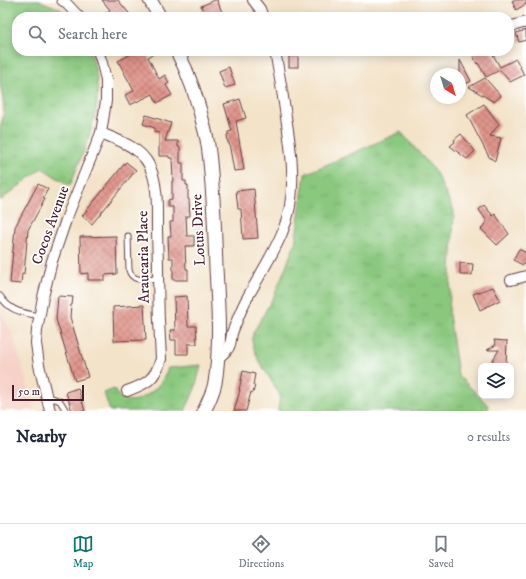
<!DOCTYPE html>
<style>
:root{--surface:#fff;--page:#f6f6f7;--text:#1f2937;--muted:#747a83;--line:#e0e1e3;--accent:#0f766e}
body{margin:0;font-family:"IM FELL DW Pica",serif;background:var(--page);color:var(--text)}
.controls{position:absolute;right:12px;bottom:12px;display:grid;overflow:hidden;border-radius:8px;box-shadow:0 2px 10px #0003}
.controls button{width:36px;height:36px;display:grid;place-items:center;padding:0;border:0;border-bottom:1px solid var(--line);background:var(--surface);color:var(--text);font:20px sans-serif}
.compass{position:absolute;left:430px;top:68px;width:36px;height:36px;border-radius:50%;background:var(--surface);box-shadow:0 2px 10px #0003;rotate:142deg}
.scale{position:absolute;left:12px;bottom:10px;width:72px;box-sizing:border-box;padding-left:4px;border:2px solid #4a1f2b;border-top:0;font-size:11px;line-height:14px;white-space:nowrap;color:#4a1f2b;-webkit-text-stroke:3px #fff;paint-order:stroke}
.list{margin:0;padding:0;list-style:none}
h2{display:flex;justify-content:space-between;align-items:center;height:52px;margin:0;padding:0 16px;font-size:17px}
h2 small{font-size:13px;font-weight:400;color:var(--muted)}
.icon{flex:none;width:22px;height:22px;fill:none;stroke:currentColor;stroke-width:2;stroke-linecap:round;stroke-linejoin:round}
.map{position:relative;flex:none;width:526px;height:411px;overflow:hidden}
.search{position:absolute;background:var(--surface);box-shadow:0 2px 10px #0003;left:12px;right:12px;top:12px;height:44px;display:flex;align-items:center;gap:10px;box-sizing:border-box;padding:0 14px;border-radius:16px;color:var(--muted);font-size:15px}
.sheet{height:112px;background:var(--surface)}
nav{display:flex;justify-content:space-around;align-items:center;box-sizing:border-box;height:56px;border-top:1px solid var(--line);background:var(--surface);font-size:11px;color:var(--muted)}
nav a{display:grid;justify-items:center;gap:2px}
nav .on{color:var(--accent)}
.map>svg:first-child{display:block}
.built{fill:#f7d1c8}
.grass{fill:url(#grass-tufts);stroke:#6a7454}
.building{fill:url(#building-cross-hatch)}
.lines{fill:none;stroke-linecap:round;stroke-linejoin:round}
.service-casing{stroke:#633c43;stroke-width:7}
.minor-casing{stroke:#633c43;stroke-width:12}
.tertiary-casing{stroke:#633c43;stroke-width:15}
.service{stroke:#fff;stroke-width:5}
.minor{stroke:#fff;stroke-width:10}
.tertiary{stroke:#fff;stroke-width:13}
.labels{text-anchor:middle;stroke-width:3.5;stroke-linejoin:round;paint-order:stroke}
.street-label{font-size:15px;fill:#4a1f2b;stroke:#fff}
</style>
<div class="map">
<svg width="526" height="411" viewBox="0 0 526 411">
<defs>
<pattern id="grass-tufts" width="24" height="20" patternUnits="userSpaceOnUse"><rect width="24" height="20" fill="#8ac87e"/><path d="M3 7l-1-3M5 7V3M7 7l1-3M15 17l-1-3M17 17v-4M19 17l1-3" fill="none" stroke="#79ab6d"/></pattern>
<pattern id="building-cross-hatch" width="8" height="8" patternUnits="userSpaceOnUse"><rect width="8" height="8" fill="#df948b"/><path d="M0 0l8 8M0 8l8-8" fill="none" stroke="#b77872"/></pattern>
</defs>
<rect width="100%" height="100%" fill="#fff"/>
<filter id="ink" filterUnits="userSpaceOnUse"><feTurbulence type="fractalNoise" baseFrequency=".025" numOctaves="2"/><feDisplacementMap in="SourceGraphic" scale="8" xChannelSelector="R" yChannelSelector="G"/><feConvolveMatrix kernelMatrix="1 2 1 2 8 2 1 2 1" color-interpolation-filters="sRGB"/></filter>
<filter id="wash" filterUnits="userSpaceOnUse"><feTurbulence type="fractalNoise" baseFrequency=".012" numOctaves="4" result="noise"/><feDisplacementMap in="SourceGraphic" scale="16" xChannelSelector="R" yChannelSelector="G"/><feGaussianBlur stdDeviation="0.9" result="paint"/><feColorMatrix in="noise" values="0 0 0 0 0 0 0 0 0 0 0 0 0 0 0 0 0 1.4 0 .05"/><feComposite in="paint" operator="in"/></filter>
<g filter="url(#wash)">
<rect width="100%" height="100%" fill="#f3e3c9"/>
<path class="built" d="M0 310 13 335 35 411H0Z"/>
<g class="grass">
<path d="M0 0H40L45 3 59 8 69 17H17V51H90C109 103 88 138 70 186L42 168 0 201V127L3 117 4 109 3 100 0 84Z"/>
<path d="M401 132 435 171 454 211 449 314 458 375 488 405V411H278L280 395 258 359 253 346 252 340 253 333 274 296 295 244 305 174Z"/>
<path d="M201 365 195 389 185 411H110L104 393 114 389C124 411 149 398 161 382 164 378 166 373 168 368Z"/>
</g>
<g id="blocks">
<g class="building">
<path d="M102 0H118L132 17H101L110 10Z"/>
<path d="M215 0H217L224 17H206L201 6Z"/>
<path d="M513 0H526V4L516 10 512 1H513Z"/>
<path d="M526 30V40L519 42 516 33Z"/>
<path d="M137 51H159L148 57 159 79 165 75 169 83 166 85 172 95 157 103 153 94 130 105 125 95 134 91 118 61Z"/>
<path d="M471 51H491L500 67 516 59 524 75 510 82 500 70 486 77 478 63 477 64Z"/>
<rect x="289" y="56" width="9" height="11"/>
<path d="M460 60 471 81 464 85 461 83 460 80Z"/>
<path d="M229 67 235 85 225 88 219 71Z"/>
<path d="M485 78 501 96 494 102 469 87Z"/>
<path d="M240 99 246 118 236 121 244 170 234 171 229 143H228L227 135H228V132L232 131 224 104Z"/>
<path d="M484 104 499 124 490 136 501 138 495 161 489 157 467 115Z"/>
<path d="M146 115 171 123 165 141H178V147H180V163H183V181H186V185H188V199H189L190 216H186L187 236H194V246H185L186 269H188V280H173V258H169L168 236H171L170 222H173V207H168V200L172 199V181H173L172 158H169V156H159V133L154 132 155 128 143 124Z"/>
<path d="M461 134 475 151 467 159 450 146 455 142 454 140Z"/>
<path d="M126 162 136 170 92 224 82 216Z"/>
<path d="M38 184 48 189 43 198 45 199 28 230 24 274H22L21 284 10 283 15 227Z"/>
<path d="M254 189 258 238 243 239 241 209H238L236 191Z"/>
<path d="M484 205 493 216 495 214 509 234 497 245 481 229 487 221 479 210Z"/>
<path d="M116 236 117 274 105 275V280H88V273L81 274 80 237Z"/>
<path d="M519 249 526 253V260L523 265 513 260Z"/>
<path d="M460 263 473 264 472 275H460Z"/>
<path d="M493 287 500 300 480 310 473 294Z"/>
<path d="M58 296 73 297 72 305H71L70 317 88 377 75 381 56 319Z"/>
<path d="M187 296 188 326H196L197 344H188V354H176V340H171L170 330H175L174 297Z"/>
<path d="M144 305 146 340 114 341 113 307Z"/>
<path d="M494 340 506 341 507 340 506 366H489L499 350H487L496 345Z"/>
<path d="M243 371 255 374 253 385H255L253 393 251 392 246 411H234L240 390H239Z"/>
<path d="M78 388 85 411H72L66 392Z"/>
</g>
</g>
</g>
<g filter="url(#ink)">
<use href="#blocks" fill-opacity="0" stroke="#633c43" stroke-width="1"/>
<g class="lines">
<defs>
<g id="service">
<path d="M128 236 129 270C132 283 147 279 158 279"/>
<path d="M0 296C11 312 21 312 39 316"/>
<path d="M47 396 60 401 66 411"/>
</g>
<g id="minor">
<path d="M62 0 66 3 79 17"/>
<path d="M253 0 260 9 263 17"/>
<path d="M509 27 526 22"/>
<path d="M101 133C118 140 140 147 149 165 158 183 157 205 157 225 157 240 158 255 158 271 158 300 159 330 161 359 155 380 146 384 127 391"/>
<path d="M511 280 526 276"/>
<path d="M218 358C221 356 224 353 227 350 231 346 231 339 232 333 236 323 240 312 245 302 257 279 272 257 282 233 298 197 292 155 286 117 283 95 279 73 275 51"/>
<path d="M50 411 39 365 36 343 37 330 43 297 52 261 67 217 101 133 106 101V80L102 63 98 51"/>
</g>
<g id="tertiary">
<path d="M150 0 160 17"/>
<path d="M177 51C190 76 199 104 205 131 209 145 210 160 211 173 214 205 215 236 216 268 218 306 221 345 215 383 213 392 208 403 204 411"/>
</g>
</defs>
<use href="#service" class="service-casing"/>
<use href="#minor" class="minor-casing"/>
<use href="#tertiary" class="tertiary-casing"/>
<use href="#service" class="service"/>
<use href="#minor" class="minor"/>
<use href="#tertiary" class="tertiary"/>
</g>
</g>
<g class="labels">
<g class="street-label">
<text transform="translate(50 225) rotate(-70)" y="5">Cocos Avenue</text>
<text transform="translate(198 230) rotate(-93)" y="5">Lotus Drive</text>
<text transform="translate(143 257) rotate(-91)" y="5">Araucaria Place</text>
</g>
</g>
</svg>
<div class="controls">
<button><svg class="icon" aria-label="layers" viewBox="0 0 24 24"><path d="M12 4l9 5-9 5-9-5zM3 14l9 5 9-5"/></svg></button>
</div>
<svg class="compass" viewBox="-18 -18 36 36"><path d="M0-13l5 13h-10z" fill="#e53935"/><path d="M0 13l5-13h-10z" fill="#747a83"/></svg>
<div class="scale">50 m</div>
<div class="search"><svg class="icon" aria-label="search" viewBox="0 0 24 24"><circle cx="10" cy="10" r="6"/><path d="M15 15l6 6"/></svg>Search here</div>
</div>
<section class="sheet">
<h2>Nearby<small>0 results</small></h2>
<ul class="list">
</ul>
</section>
<nav>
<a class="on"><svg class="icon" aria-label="map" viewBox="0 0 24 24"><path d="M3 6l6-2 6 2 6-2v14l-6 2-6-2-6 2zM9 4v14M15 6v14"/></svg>Map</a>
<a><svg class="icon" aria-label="directions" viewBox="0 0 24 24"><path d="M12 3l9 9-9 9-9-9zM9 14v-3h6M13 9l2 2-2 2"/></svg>Directions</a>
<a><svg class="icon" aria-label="saved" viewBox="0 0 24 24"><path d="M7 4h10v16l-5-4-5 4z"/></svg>Saved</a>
</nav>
